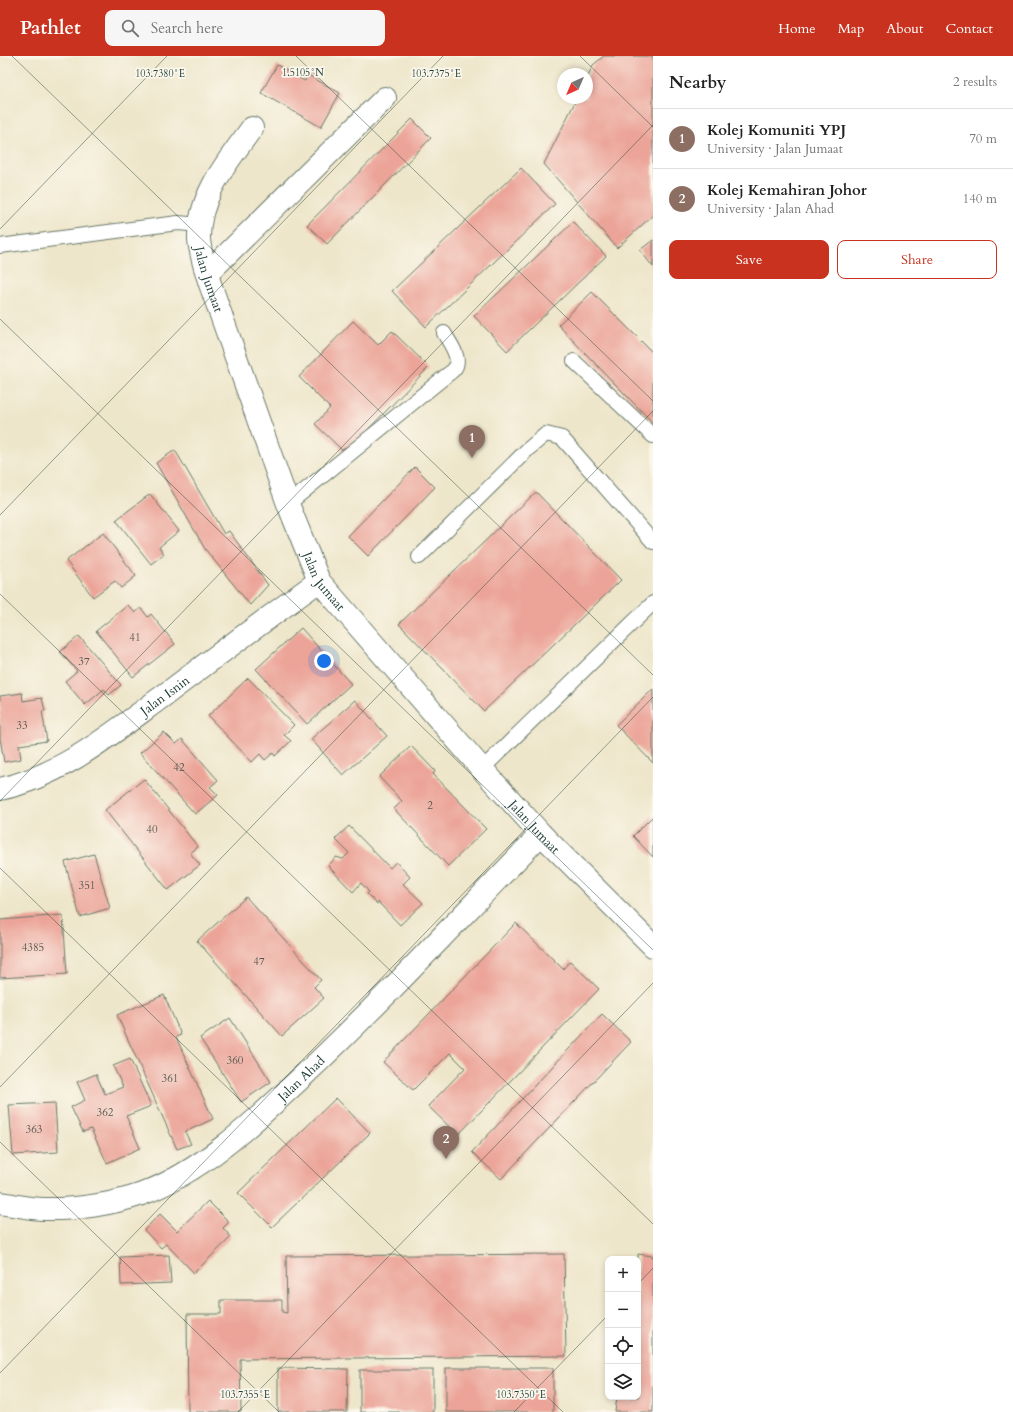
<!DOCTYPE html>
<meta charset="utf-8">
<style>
:root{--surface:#fff;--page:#f6f6f6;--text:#222;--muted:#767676;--line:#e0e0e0;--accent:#c8321e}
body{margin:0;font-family:Cardo,serif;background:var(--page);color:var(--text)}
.controls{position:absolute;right:12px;bottom:12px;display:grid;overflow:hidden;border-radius:8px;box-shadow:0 2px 6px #0003}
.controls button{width:36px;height:36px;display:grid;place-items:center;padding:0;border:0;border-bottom:1px solid var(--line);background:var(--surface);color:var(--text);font:20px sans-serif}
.compass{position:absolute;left:557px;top:12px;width:36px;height:36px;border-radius:50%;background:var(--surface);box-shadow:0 2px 6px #0003;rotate:224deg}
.you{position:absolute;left:324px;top:605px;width:14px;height:14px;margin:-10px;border:3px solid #fff;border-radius:50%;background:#1a73e8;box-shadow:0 0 0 6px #1a73e833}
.badge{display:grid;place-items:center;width:26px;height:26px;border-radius:50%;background:var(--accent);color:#fff;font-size:13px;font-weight:700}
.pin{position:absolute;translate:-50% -33px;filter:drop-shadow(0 1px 2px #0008)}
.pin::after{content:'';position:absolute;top:21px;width:14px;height:12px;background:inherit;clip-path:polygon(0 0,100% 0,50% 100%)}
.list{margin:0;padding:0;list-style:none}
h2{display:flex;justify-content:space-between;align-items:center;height:52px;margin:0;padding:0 16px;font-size:17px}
h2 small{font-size:13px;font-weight:400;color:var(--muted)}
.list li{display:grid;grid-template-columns:26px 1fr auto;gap:12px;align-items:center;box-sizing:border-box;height:60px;padding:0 16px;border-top:1px solid var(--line)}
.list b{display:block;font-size:15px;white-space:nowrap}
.list p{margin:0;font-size:13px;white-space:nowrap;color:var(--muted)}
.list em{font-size:13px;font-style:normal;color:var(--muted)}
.actions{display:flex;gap:8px;padding:12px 16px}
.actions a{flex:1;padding:9px 0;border:1px solid var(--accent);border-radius:8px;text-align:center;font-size:14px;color:var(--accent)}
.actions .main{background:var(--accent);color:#fff}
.icon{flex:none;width:22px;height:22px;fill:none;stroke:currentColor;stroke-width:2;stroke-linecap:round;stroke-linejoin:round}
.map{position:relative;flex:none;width:653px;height:1356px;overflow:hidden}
header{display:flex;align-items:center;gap:24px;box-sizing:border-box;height:56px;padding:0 20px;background:var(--accent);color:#fff}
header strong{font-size:19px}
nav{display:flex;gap:22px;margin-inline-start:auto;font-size:14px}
.search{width:280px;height:36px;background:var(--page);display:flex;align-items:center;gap:10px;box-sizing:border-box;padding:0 14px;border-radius:8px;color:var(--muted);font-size:15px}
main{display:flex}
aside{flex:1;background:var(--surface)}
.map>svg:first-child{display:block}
.building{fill:#eca499}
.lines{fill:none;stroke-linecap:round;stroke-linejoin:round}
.lane-casing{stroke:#677868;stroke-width:16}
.street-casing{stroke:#677868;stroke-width:24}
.lane{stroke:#fff;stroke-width:14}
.street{stroke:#fff;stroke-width:22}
.ticks{fill:none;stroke:#1f3d34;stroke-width:1;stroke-opacity:0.45}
.labels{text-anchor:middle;stroke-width:3.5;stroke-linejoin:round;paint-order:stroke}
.number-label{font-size:11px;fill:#52574d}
.street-label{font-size:13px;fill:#1f3d34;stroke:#fbf7ec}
.ticks-label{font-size:10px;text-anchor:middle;fill:#1f3d34;stroke:#fbf7ec;stroke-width:3.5;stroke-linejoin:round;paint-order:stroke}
</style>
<header>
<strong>Pathlet</strong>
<div class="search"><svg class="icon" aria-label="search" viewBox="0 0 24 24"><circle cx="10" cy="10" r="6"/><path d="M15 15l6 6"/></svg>Search here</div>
<nav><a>Home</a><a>Map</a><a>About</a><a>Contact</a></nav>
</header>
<main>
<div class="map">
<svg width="653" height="1356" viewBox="0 0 653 1356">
<rect width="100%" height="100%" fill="#fbf7ec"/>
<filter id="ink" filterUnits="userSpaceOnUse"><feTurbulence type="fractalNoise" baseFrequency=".025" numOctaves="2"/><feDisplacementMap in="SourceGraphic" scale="8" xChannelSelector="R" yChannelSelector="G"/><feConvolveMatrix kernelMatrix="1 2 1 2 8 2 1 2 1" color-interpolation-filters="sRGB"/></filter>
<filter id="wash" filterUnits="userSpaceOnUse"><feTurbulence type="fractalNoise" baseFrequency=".012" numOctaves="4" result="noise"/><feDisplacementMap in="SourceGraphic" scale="16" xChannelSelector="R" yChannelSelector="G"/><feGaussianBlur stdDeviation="0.9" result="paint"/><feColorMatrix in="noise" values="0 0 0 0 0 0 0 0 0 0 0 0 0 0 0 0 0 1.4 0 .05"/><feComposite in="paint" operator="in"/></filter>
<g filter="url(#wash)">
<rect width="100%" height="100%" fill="#eee6ca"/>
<g id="blocks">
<g class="building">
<path d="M604 0H653V159L617 192 544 108 577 42H587V22L593 9Z"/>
<path d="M277 9 305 25 308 19 340 37 321 71 261 37Z"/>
<path d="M412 63 431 82 327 188 307 169Z"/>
<path d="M521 112 555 148 426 271 392 235Z"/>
<path d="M573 166 606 200 507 295 474 260Z"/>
<path d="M653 184V211L640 194Z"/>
<path d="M592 236 653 297V367L558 269Z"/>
<path d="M353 265 378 289 392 275 429 311 345 397 315 368 330 352 299 321Z"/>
<path d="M175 394 224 478 229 475 268 529 250 549 205 493 156 407Z"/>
<path d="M415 411 435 431 368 500 348 480Z"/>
<path d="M536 436 621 524 484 655 399 568Z"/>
<path d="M150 438 179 475 159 491 164 498 151 508 116 464Z"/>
<path d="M103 477 136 520 121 532 115 525 93 541 66 505Z"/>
<path d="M128 549 135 557 141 552 148 561 151 558 175 588 133 621 96 575Z"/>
<path d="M301 572 351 628 307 668 256 613Z"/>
<path d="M79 580 121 629 109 639 104 633 85 649 65 625 77 615 60 596Z"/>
<path d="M248 622 294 669 284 679 291 685 275 700 273 697 265 704 260 698 252 706 208 660Z"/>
<path d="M653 633V707L616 669Z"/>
<path d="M22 637 23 645 42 642 45 655H42L47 685 19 689 21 703 4 706 0 682V640Z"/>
<path d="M355 644 387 680 343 719 311 683Z"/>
<path d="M164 676 176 688 182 683 218 724 210 731 218 739 195 758 140 697Z"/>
<path d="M411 690 435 715 433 718 486 773 448 810 394 753 402 745 379 721Z"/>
<path d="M144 723 198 791 190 797 200 809 168 834 105 754Z"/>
<path d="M653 760V801L633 780Z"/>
<path d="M349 770 390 812 396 806 410 821 403 828 423 847 400 869 378 846 377 848 367 838 369 836 361 827 353 836 328 810 336 801 343 803 349 797 335 783Z"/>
<path d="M94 798 110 852 80 861 65 806Z"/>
<path d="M246 841 321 924 314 931 324 942 282 980 197 885Z"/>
<path d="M63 859 67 918 0 922V864Z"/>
<path d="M516 867 563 913 570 905 599 933 458 1079 428 1050 465 1012 450 997 413 1034 383 1006Z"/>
<path d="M164 939 181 979 176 981 213 1063 185 1076 191 1088 177 1093 117 959Z"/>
<path d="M602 958 631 986 501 1123 472 1096Z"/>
<path d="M230 962 271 1026 241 1046 200 982Z"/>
<path d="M130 1003 151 1050 126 1060 140 1092 107 1107 91 1073 83 1076 71 1051 85 1044 77 1026 96 1018 105 1038 123 1031 113 1010Z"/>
<path d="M336 1042 370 1077 272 1171 238 1137Z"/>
<path d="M55 1047 58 1096 13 1099 9 1049Z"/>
<path d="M208 1145 229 1166 223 1172 231 1181 194 1217 166 1188 161 1192 144 1174 160 1158 177 1175Z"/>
<path d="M564 1198 566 1300 240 1303 241 1356H188L187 1258H221V1244H282V1256L287 1257 286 1200Z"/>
<path d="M638 1198 653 1200V1356H615L617 1341H638Z"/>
<path d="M169 1199 171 1227 121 1229 120 1201Z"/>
<path d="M278 1312 348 1313 347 1356H278Z"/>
<rect x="446" y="1312" width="107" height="44"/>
<rect x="360" y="1314" width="73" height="42"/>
</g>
</g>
</g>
<g filter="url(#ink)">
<use href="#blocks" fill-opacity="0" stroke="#677868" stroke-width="1"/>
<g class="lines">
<defs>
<g id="lane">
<path d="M0 190 178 167 200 169"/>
<path d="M574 305 653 380"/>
<path d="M288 448 447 319C450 317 455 313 456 310 460 299 449 286 444 277"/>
<path d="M419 501 527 394 546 378 562 382 653 486"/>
<path d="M482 713 653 547"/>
</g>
<g id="street">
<path id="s1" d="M252 72C228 105 198 140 199 183 200 197 205 212 209 225L288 448 319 525 482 713 541 778 653 890"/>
<path d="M207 218 385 42"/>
<path id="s2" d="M0 733C65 719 117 673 170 635 219 598 269 561 319 525"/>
<path id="s3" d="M0 1147C15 1149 30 1153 44 1153 74 1154 114 1148 142 1138 203 1115 253 1067 300 1023 383 945 461 860 541 778"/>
</g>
</defs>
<use href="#lane" class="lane-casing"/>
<use href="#street" class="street-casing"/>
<use href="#lane" class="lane"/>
<use href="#street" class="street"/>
</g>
</g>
<path class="ticks" d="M12 0 653 619M296 0 653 345M580 0 653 71M0 173 167 0M0 263 653 894M0 459 443 0M0 538 653 1168M0 745 653 69M0 812 563 1356M0 1031 653 355M0 1086 279 1356M638 1228 653 1212M0 1317 653 641M238 1356 653 927M514 1356 608 1259"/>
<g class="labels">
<g class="number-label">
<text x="135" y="585">41</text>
<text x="84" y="609">37</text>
<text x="22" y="673">33</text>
<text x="179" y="715">42</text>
<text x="430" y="753">2</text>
<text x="152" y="777">40</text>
<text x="87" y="833">351</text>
<text x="33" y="895">4385</text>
<text x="259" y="909">47</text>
<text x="235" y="1008">360</text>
<text x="170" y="1026">361</text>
<text x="105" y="1060">362</text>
<text x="34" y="1077">363</text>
</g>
<g class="street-label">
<text dy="5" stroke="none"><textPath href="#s1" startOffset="167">Jalan Jumaat</textPath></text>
<text dy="5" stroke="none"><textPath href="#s1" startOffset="491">Jalan Jumaat</textPath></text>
<text dy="5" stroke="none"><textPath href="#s2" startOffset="191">Jalan Isnin</textPath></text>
<text dy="5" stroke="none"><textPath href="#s1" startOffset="815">Jalan Jumaat</textPath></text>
<text dy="5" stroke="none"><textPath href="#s3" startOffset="342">Jalan Ahad</textPath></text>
</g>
</g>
<g class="ticks-label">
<text x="303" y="20">1.5105°N</text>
<text x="160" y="21">103.7380°E</text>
<text x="436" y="21">103.7375°E</text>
<text x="245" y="1342">103.7355°E</text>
<text x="521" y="1342">103.7350°E</text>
</g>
</svg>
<div class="controls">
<button>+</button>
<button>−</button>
<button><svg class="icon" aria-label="locate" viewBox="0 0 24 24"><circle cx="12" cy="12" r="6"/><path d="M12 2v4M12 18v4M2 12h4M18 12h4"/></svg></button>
<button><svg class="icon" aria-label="layers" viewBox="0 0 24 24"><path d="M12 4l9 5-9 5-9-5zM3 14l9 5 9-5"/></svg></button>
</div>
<svg class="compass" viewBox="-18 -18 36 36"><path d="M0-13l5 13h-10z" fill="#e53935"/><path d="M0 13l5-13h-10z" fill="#767676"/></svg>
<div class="you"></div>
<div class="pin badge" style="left:472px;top:402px;background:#8d6e63">1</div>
<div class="pin badge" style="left:446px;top:1103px;background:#8d6e63">2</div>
</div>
<aside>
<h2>Nearby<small>2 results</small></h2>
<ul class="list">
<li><span class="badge" style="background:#8d6e63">1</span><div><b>Kolej Komuniti YPJ</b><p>University · Jalan Jumaat</p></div><em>70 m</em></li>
<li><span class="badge" style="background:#8d6e63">2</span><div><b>Kolej Kemahiran Johor</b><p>University · Jalan Ahad</p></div><em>140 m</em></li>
</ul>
<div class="actions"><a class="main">Save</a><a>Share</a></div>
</aside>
</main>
